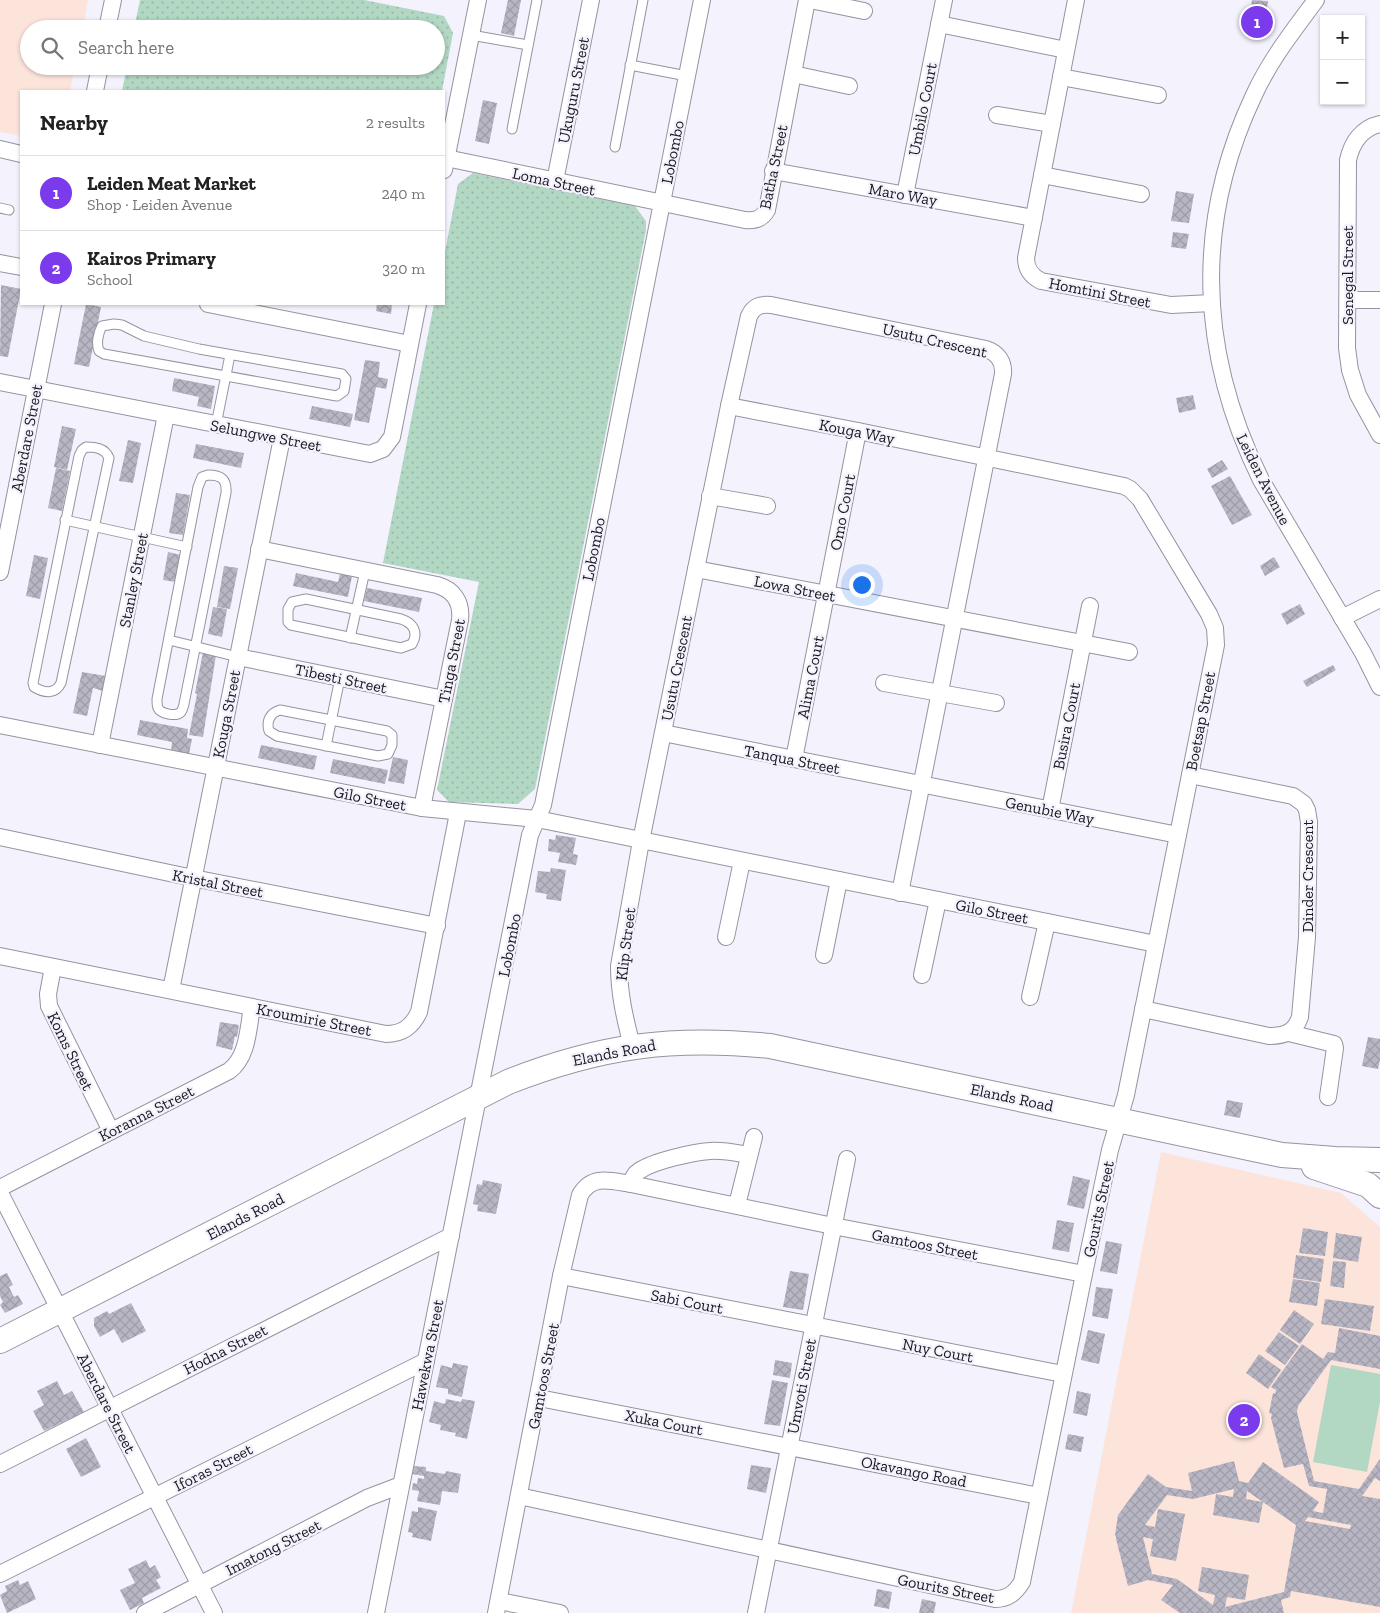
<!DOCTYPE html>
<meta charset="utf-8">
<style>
:root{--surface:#fff;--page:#f6f6f6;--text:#222;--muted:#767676;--line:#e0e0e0;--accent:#7c3aed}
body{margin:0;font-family:"Zilla Slab",serif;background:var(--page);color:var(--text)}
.controls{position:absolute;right:15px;top:15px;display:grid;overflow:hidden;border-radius:0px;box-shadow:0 1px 4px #0004}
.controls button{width:45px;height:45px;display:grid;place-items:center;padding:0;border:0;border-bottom:1px solid var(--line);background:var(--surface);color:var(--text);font:25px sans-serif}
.you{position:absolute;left:861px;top:584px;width:18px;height:18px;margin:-12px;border:4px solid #fff;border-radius:50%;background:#1a73e8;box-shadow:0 0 0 8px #1a73e833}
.badge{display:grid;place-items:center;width:32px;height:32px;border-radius:50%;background:var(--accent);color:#fff;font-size:16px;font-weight:700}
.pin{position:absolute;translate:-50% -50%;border:2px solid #fff;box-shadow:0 1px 5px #0006}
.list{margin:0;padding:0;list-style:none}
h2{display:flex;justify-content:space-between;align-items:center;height:65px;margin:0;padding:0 20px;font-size:21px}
h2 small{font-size:16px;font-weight:400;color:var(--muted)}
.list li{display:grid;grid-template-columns:32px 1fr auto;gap:15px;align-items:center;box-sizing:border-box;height:75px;padding:0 20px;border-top:1px solid var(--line)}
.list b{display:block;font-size:19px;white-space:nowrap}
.list p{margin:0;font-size:16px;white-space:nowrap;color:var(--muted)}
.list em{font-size:16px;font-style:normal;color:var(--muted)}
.icon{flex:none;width:28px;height:28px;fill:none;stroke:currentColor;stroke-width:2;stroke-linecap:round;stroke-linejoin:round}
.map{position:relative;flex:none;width:1380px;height:1613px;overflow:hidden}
.search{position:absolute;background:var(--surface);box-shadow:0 1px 4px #0004;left:20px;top:20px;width:425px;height:55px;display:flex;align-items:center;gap:12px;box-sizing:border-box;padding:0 18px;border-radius:28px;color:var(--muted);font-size:19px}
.panel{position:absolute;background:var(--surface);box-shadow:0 1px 4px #0004;left:20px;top:90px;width:425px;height:215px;border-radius:0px}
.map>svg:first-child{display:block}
.education{fill:#fce4db}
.grass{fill:url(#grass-dots)}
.pitch{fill:#b2d7c3}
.building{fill:url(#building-cross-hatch);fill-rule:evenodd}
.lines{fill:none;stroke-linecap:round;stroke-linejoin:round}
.lane-casing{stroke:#9693a0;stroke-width:11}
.street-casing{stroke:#9693a0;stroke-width:18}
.secondary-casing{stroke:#9693a0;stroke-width:26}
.lane{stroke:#fff;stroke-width:9}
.street{stroke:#fff;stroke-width:16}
.secondary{stroke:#fff;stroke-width:24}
.labels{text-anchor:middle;stroke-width:4.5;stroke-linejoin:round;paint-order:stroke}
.street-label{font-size:16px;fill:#19181d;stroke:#f4f2fd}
</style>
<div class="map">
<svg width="1380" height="1613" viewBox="0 0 1380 1613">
<defs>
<pattern id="grass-dots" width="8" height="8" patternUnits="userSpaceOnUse" patternTransform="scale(1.25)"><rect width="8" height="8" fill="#b2d7c3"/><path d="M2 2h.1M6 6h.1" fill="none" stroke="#98b8a7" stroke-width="1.8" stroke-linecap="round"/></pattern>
<pattern id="building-cross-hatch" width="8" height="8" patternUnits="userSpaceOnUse" patternTransform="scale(1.25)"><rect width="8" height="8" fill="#b9b6c4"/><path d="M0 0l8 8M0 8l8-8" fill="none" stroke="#9e9ca8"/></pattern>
</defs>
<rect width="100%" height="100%" fill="#f4f2fd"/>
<g class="education">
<path d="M0 0H88L83 29H29V66H75L70 91H21V136L0 132Z"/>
<path d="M1161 1152 1341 1193 1380 1227V1613H1071Z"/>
</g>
<g class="grass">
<path d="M140 0H364L444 16 453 33 442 91H122L127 66H436V29H134Z"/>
<path d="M473 173 635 206 646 221V230L535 789 518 804 449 802 437 790 479 582 383 563 434 304H444V257L458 184Z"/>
</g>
<path class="pitch" d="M1331 1365 1380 1374V1402L1367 1472 1313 1462Z"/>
<g class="building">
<path d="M508 0H521L514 36 501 33Z"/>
<path d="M1252 0 1268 1 1266 15 1250 13Z"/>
<path d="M1250 14 1266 18 1263 30 1247 26Z"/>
<path d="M483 100 497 103 489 144 475 141Z"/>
<path d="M1176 191 1194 194 1189 223 1171 221Z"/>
<path d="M1173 232 1189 234 1186 249 1171 247Z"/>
<path d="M1 285 21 289 8 357 0 356Z"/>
<path d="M86 304 101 307 89 367 74 364Z"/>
<path d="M377 304H392L391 314 376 311Z"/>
<path d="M365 360 380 362 378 377 388 379 386 389 376 387 369 423 354 420Z"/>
<path d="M174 378 215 386 211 409 197 406 199 397 172 391Z"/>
<path d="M1193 395 1196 409 1179 413 1176 398Z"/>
<path d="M312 406 353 414 350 427 309 419Z"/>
<path d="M62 426 76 429 67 470 54 467Z"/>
<path d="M128 440 141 443 133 483 119 481Z"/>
<path d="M196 444 244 453 241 468 193 458Z"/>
<path d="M1222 460 1228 469 1212 478 1207 469Z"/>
<path d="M56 468 70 471 62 511 48 508Z"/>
<path d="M1230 476 1252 515 1232 525 1211 486Z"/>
<path d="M176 493 190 495 183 535 169 533Z"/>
<path d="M168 552 181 555 176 582 163 580Z"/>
<path d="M34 555 48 558 40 599 26 596Z"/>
<path d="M1274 557 1280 567 1265 576 1260 566Z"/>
<path d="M224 566 238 568 230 609 217 607Z"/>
<path d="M296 573 338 582 340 574 352 576 348 597 293 586Z"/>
<path d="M367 588 422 598 419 612 364 601Z"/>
<path d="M1300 604 1305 614 1287 625 1281 614Z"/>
<path d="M213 607 227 609 222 637 208 634Z"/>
<path d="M203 652 216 655 203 737 189 735 197 694 195 693Z"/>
<path d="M1333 665 1336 670 1307 687 1303 681Z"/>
<path d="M82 672 106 676 103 691 93 688 87 716 73 713Z"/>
<path d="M140 720 188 729 187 738 192 739 189 754 171 751 172 742 137 735Z"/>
<path d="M261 745 317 756 314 770 258 758Z"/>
<path d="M393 757 408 760 404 784 388 781Z"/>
<path d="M333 759 388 770 385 784 330 773Z"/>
<path d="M556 835 576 838 573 854 578 855 576 865 558 862 560 853 548 851 549 839 555 840Z"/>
<path d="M551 868 566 870 561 901 546 899 547 894 535 892 538 871 550 872Z"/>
<path d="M220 1022 239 1025 237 1037 235 1036 232 1050 216 1046Z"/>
<path d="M1368 1037 1380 1039V1060L1378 1069 1362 1066Z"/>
<path d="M1227 1100 1243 1103 1240 1118 1224 1115Z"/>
<path d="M1073 1176 1090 1180 1084 1209 1067 1205Z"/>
<path d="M483 1180 502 1184 496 1214 477 1211 478 1205 473 1204 477 1184 482 1185Z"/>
<path d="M1057 1220 1074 1223 1069 1252 1052 1249Z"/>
<path d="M1303 1228 1328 1232 1325 1256 1299 1253Z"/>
<path d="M1336 1233 1362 1237 1358 1262 1333 1258Z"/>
<path d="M1106 1241 1122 1244 1117 1274 1100 1271Z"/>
<path d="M1296 1255 1324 1259 1321 1282 1293 1278Z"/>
<path d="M1333 1261 1346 1262 1344 1288 1330 1286Z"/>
<path d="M790 1271 809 1274 803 1310 783 1307Z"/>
<path d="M7 1273 13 1285 9 1287 14 1297 18 1295 23 1304 5 1313 0 1305 3 1302 0 1296V1276Z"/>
<path d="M1293 1279 1320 1283 1317 1306 1289 1302Z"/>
<path d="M1096 1287 1113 1289 1108 1319 1092 1316Z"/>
<path d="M1325 1299 1374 1306 1370 1331 1321 1324Z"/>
<path d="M131 1303 146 1331 122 1343 114 1329 100 1337 94 1326V1318L107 1311 109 1314Z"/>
<path d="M1294 1310 1314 1324 1300 1344 1280 1330Z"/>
<path d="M1339 1328 1380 1336V1369L1331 1360 1298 1406 1297 1412 1314 1481 1359 1489 1380 1459V1481L1375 1478 1362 1496 1380 1499V1607L1291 1591 1290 1597 1281 1600 1284 1613H1180L1161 1600 1173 1585 1148 1580 1128 1586 1116 1539V1536L1115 1535 1118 1515 1148 1474 1166 1487 1192 1491 1188 1473 1234 1461 1239 1481 1248 1483 1263 1462 1319 1502 1313 1511 1323 1513 1327 1489 1309 1486 1303 1464 1284 1468 1271 1418 1272 1414 1269 1413 1273 1393 1275 1394 1276 1390 1271 1387 1302 1344 1323 1359 1328 1352 1335 1353ZM1234 1489 1233 1497 1216 1494 1213 1515 1259 1523 1263 1502 1246 1499 1247 1491 1296 1525 1284 1592 1225 1607 1227 1597 1245 1600 1249 1575 1202 1567 1198 1591 1215 1595 1213 1605 1177 1579 1152 1574 1143 1537 1153 1539 1150 1556 1176 1561 1185 1514 1158 1509 1155 1527 1145 1525 1167 1495 1193 1499ZM1308 1517 1351 1525 1350 1529 1305 1521Z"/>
<path d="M1088 1330 1105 1334 1099 1364 1081 1360Z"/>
<path d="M1279 1332 1299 1346 1285 1365 1265 1351Z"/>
<path d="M1259 1354 1281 1370 1268 1389 1246 1373Z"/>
<path d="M775 1360 792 1363 790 1378 773 1375Z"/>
<path d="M453 1363 468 1366 462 1397 448 1394V1389L436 1387 441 1365 452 1368Z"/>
<path d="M772 1380 788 1383 780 1426 764 1424Z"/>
<path d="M57 1381 64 1395 72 1391 84 1412 44 1431 33 1411 44 1405 37 1391Z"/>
<path d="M1077 1391 1091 1394 1087 1416 1073 1413Z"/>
<path d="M446 1399 461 1402 462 1399 475 1401 467 1439 455 1436 456 1433 440 1430 441 1425 429 1422 434 1401 445 1404Z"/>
<path d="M1068 1434 1084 1437 1081 1452 1065 1449Z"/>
<path d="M86 1438 101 1467 81 1477 66 1449Z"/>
<path d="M751 1465 771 1468 766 1493 747 1489Z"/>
<path d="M414 1466 426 1467V1471L445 1474 446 1471 461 1474 458 1493 442 1491 440 1505 417 1501 419 1491 412 1490 413 1483 417 1484 418 1478 424 1479V1476L412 1474Z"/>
<path d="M418 1507 437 1511 431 1541 412 1537 413 1533 408 1532 412 1511 418 1512Z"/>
<path d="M146 1560 150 1568 155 1565 161 1577 156 1580 161 1588 142 1598 144 1603 130 1610 120 1590 135 1583 128 1569Z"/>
<path d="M18 1580 20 1585 28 1581 36 1599 7 1613 0 1595 7 1591 5 1586Z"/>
<path d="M877 1589 892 1592 889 1609 874 1606Z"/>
<path d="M922 1599 936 1602 934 1613H919Z"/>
</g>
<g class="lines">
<defs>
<g id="lane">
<path d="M471 35 528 45"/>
<path d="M630 65 687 76"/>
<path d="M512 129 537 0"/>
<path d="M615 147 643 0"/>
<path d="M0 208 9 210"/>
<path d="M114 324 122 325 144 336 199 349 342 374 346 379 344 391 337 396 331 395 104 354 99 351C96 344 98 333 102 326Z"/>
<path d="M216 425 230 355"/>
<path d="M86 447C95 447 105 448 109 458L61 683C55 695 44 693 34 687L33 683 79 456 82 450Z"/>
<path d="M208 475C221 475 227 479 226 493L184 704C184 705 182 711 181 712 176 717 161 714 158 708 157 706 157 702 157 699L198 487 202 477Z"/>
<path d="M65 520 187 547"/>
<path d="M306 599 401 619C413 623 419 632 412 644L401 648 291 625 288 622V609L292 602Z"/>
<path d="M350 638 365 571"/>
<path d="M169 640 238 657"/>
<path d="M280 710 387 731 392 735V745L388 754 378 756 277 736 269 731C266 721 270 713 280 710Z"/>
<path d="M326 746 340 678"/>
</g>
<g id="street">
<path d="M810 0 864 11"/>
<path d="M1076 0 1026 258C1026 269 1031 276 1041 281L1171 305 1212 303"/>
<path d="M1316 0C1293 31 1270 60 1254 95 1193 224 1199 354 1261 480L1363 653 1380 687"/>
<path d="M939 24 1066 50"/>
<path d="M107 29 113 0"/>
<path d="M793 74 849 86"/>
<path d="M1061 77 1158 95"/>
<path d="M95 91 100 66"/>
<path d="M997 115 1052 124"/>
<path d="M1380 124C1362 128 1352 142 1348 160L1347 348 1350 370 1358 395 1380 435"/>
<path d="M0 149 21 154"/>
<path d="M446 158 745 220C755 221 762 219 767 210L807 0"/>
<path d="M444 170 478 0"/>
<path d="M773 171 1034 218"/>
<path d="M1042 175 1141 194"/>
<path d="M555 181 591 0"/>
<path d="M905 195 944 0"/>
<path d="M0 263 21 267"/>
<path d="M1348 300H1380"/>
<path d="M208 304 410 344"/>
<path d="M0 382 370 454 383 449 392 437 418 304"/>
<path d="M710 496 767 506"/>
<path d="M259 549 437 585C454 590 462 602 460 620L422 808"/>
<path d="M696 569 1129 652"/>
<path d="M0 572 53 304"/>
<path d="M1342 618 1380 599"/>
<path d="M238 657 444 699"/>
<path d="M884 683 996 703"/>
<path d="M0 725 422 808 537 819 1156 944"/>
<path d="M663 733 1178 835"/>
<path d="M100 745 166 415"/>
<path d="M794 759 858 431"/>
<path d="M1050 810 1090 606"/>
<path d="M0 837 193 878 437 926"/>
<path d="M726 937 742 861"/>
<path d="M824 955 839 880"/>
<path d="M0 956 386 1034C402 1034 412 1027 419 1012L458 813"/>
<path d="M53 967 48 994 49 1006 111 1131"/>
<path d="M922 975 938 900"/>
<path d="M171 990 282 438"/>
<path d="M1030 997 1047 922"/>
<path d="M1143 1009 1269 1036C1285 1036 1295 1032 1300 1017L1307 937 1309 822 1307 810 1304 804 1293 796 1190 775"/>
<path d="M1289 1033 1334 1044 1335 1048 1328 1097"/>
<path d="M632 1046C625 1019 619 994 619 966L641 841 729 406 749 316C754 306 760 304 771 305L986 349C998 353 1004 362 1003 374L900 893"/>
<path d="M631 1184C633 1178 634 1174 639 1171 653 1161 694 1152 710 1151 723 1150 737 1153 749 1155"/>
<path d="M0 1188 229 1071C248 1057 248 1029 252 1007"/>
<path d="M0 1193 214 1613"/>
<path d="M737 1205 754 1137"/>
<path d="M561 1276 1063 1374"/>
<path d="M539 1398 1039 1496"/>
<path d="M0 1464 451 1236"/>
<path d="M519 1496 995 1599C1008 1599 1015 1593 1022 1582L1084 1274 1110 1150 1126 1095 1216 645 1215 628 1209 614 1140 499 1130 489 1124 486 858 431 729 406"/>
<path d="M0 1574 426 1361"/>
<path d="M499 1601 560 1613"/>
<path d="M145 1613 367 1498 401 1485"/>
<path d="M376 1613 530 835 543 805 702 0"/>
<path d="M496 1613 561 1276 580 1195C592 1174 611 1181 631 1184L833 1226 1084 1274"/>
<path d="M756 1613 847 1159"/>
</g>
<g id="secondary">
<path d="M1314 1167 1368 1185 1380 1196"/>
<path d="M0 1341 508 1082C599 1046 672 1036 770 1046L1282 1155 1335 1159 1380 1160"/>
</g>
</defs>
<use href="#lane" class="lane-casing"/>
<use href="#street" class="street-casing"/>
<use href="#secondary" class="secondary-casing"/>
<use href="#lane" class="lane"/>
<use href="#street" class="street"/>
<use href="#secondary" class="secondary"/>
</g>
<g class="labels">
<g class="street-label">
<text transform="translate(573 90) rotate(-79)" y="6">Ukuguru Street</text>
<text transform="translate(922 109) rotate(-79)" y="6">Umbilo Court</text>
<text transform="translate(672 152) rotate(-79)" y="6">Lobombo</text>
<text transform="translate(773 167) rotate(-78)" y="6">Batha Street</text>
<text transform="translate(554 181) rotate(12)" y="6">Loma Street</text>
<text transform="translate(903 194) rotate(10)" y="6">Maro Way</text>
<text transform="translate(1347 275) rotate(-90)" y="6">Senegal Street</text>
<text transform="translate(1100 292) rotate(11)" y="6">Homtini Street</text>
<text transform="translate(935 340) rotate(13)" y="6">Usutu Crescent</text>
<text transform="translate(857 431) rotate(11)" y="6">Kouga Way</text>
<text transform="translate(266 435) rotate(11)" y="6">Selungwe Street</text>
<text transform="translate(26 438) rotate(-79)" y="6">Aberdare Street</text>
<text transform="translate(1264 479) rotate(63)" y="6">Leiden Avenue</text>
<text transform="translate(842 512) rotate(-79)" y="6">Omo Court</text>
<text transform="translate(593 549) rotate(-79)" y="6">Lobombo</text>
<text transform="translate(133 580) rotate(-79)" y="6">Stanley Street</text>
<text transform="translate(795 588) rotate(11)" y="6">Lowa Street</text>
<text transform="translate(451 661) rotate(-79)" y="6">Tinga Street</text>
<text transform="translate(676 668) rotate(-79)" y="6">Usutu Crescent</text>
<text transform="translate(810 677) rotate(-79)" y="6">Alima Court</text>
<text transform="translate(341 678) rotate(12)" y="6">Tibesti Street</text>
<text transform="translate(226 714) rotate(-79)" y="6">Kouga Street</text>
<text transform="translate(1200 721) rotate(-79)" y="6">Boetsap Street</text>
<text transform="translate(1066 726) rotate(-79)" y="6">Busira Court</text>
<text transform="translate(792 759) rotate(11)" y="6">Tanqua Street</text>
<text transform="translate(370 798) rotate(11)" y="6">Gilo Street</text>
<text transform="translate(1050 810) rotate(11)" y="6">Genubie Way</text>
<text transform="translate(1307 876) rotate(-90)" y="6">Dinder Crescent</text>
<text transform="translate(218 883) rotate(11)" y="6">Kristal Street</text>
<text transform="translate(992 911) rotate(11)" y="6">Gilo Street</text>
<text transform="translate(625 944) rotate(-83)" y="6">Klip Street</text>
<text transform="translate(509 945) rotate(-79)" y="6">Lobombo</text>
<text transform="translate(314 1019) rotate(11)" y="6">Kroumirie Street</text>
<text transform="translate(71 1051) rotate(64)" y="6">Koms Street</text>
<text transform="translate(614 1052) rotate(-11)" y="6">Elands Road</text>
<text transform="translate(1012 1097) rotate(12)" y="6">Elands Road</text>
<text transform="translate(146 1113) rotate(-27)" y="6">Koranna Street</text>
<text transform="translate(1098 1209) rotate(-78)" y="6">Gourits Street</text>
<text transform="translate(245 1216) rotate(-27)" y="6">Elands Road</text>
<text transform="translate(925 1244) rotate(11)" y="6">Gamtoos Street</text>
<text transform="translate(687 1301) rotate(11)" y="6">Sabi Court</text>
<text transform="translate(225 1349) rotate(-27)" y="6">Hodna Street</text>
<text transform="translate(938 1350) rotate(11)" y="6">Nuy Court</text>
<text transform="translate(427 1355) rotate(-79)" y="6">Hawekwa Street</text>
<text transform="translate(543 1376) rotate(-79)" y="6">Gamtoos Street</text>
<text transform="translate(801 1386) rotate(-79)" y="6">Umvoti Street</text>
<text transform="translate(107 1403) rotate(63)" y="6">Aberdare Street</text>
<text transform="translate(664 1422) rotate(11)" y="6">Xuka Court</text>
<text transform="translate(213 1467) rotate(-27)" y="6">Iforas Street</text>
<text transform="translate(914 1471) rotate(11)" y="6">Okavango Road</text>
<text transform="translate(273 1547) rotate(-27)" y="6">Imatong Street</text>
<text transform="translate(946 1588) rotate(11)" y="6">Gourits Street</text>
</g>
</g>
</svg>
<div class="controls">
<button>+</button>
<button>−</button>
</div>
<div class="you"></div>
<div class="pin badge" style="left:1257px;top:22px">1</div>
<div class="pin badge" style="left:1244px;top:1420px">2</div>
<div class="search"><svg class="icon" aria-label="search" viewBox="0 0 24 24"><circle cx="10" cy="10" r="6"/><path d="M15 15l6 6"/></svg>Search here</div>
<section class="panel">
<h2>Nearby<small>2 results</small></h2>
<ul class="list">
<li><span class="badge">1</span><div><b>Leiden Meat Market</b><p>Shop · Leiden Avenue</p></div><em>240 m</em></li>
<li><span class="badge">2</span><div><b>Kairos Primary</b><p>School</p></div><em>320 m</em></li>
</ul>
</section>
</div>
